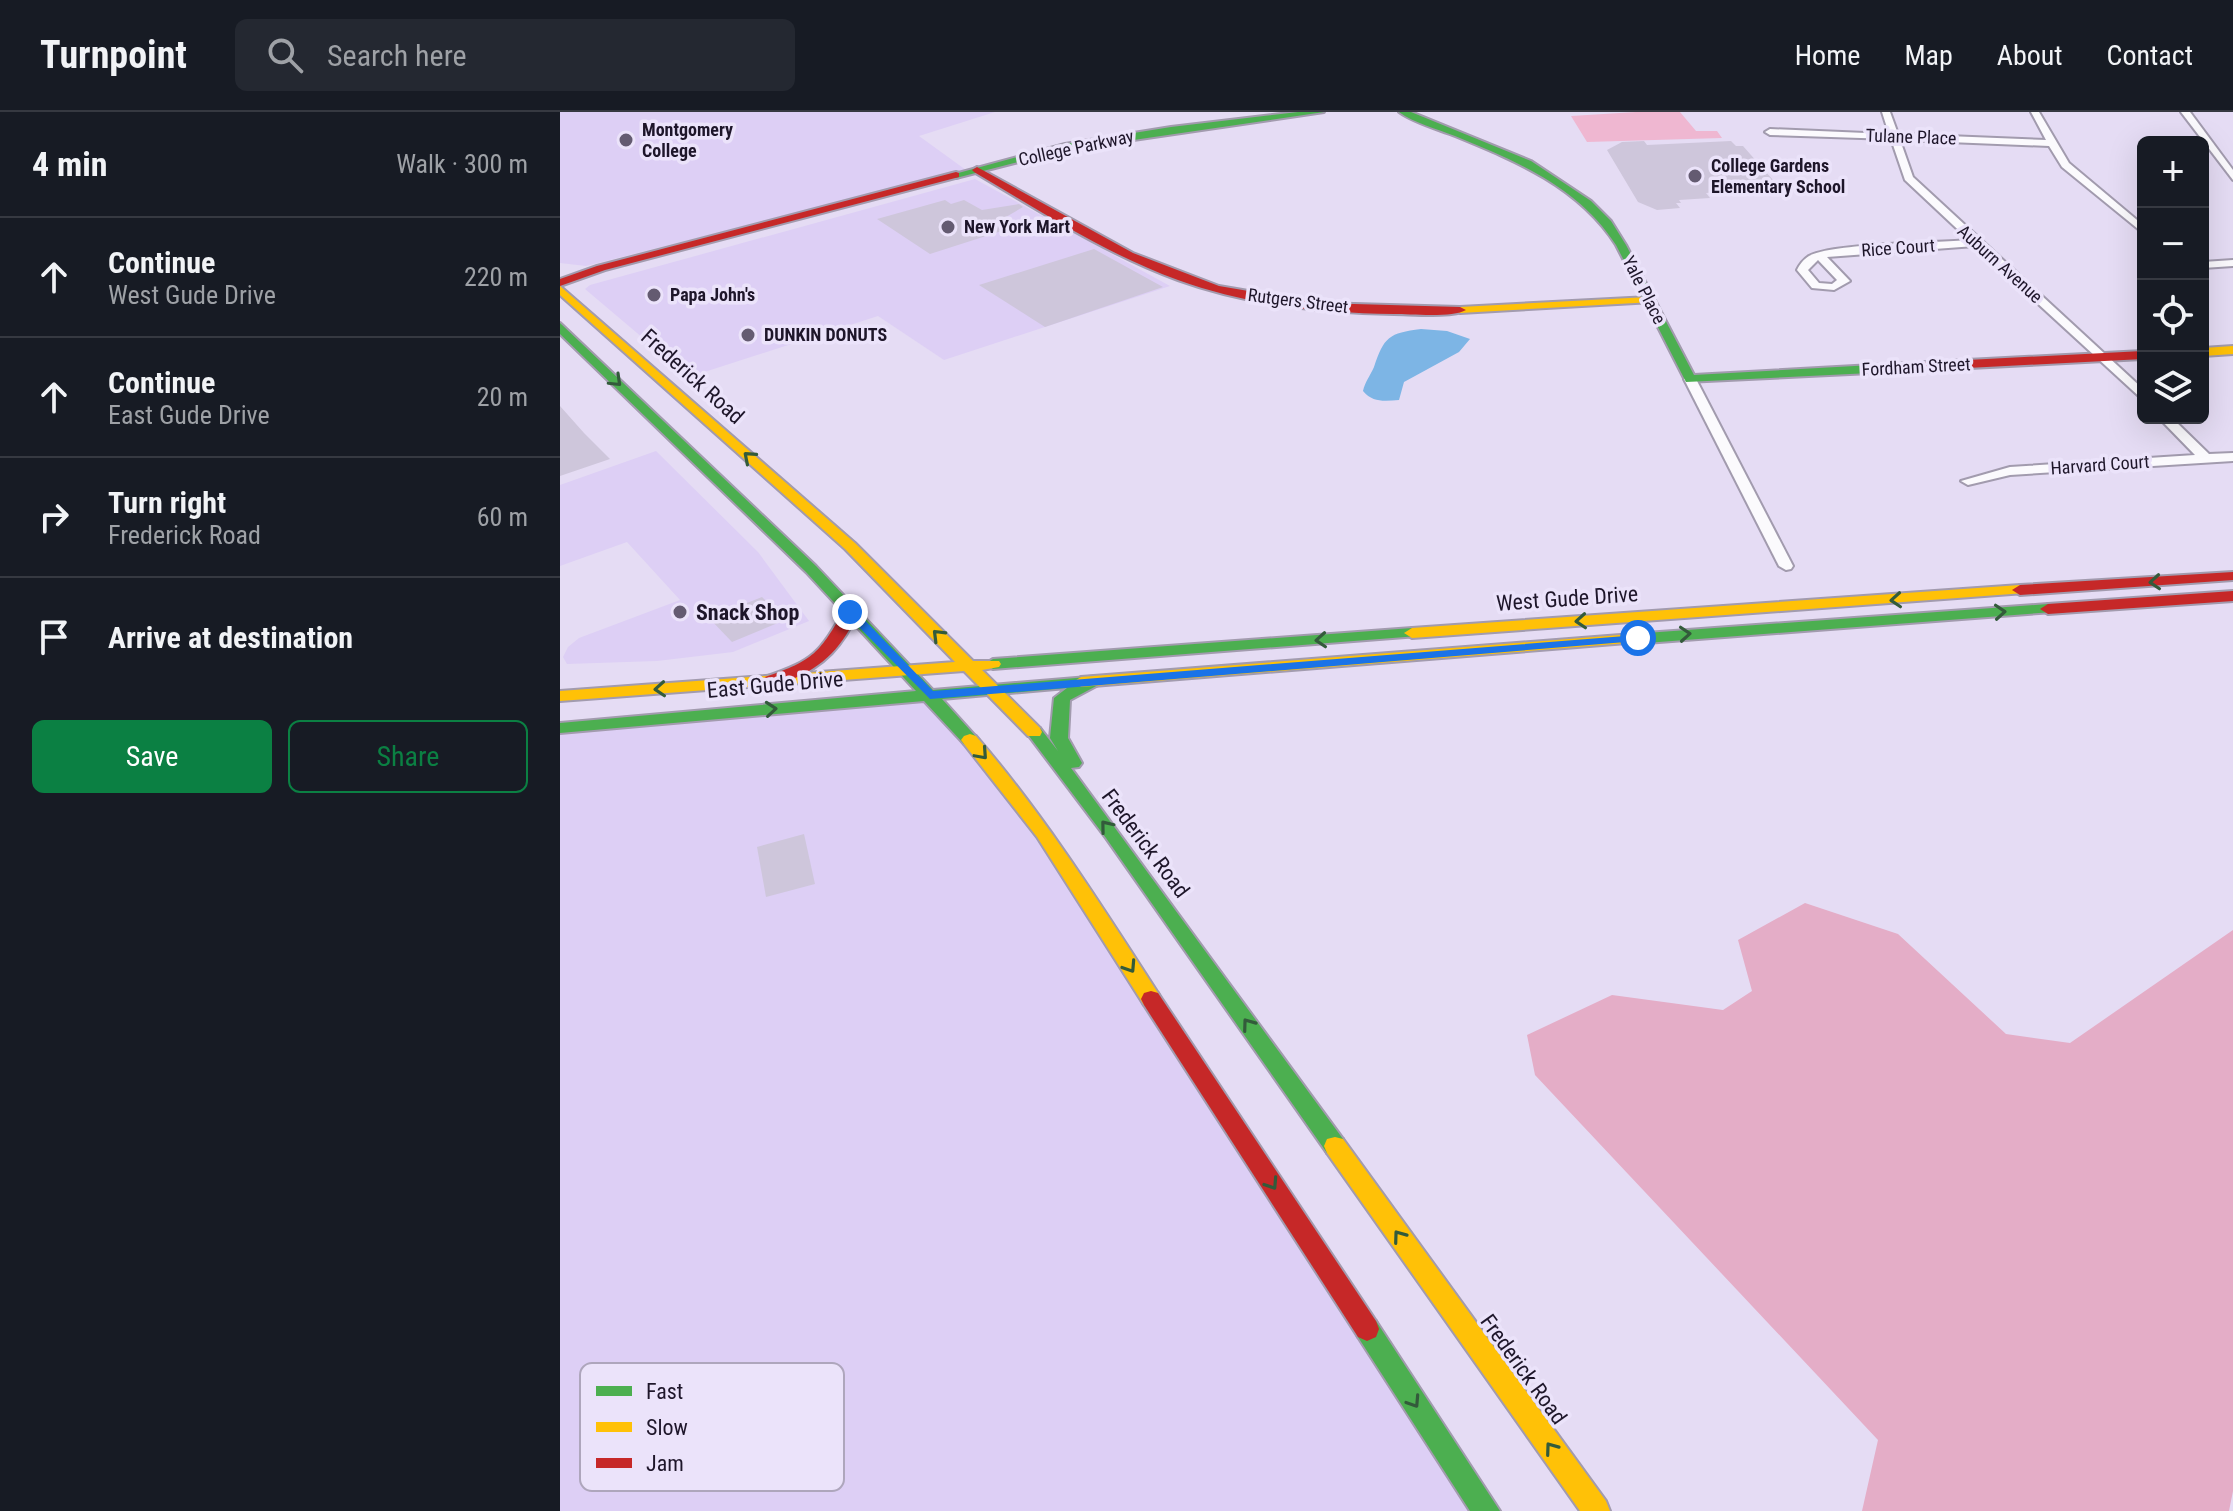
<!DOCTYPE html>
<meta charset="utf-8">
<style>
:root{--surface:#171b24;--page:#242831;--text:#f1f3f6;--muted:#9ea1a6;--line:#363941;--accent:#0b8043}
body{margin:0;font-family:"Roboto Condensed",sans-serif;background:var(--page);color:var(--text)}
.controls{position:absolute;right:24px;top:24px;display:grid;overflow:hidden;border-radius:12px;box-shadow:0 8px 32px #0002}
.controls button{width:72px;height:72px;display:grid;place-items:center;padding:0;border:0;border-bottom:2px solid var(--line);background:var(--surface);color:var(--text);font:40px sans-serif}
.stop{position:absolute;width:24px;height:24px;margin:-18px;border:6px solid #1a73e8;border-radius:50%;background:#fff}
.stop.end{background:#1a73e8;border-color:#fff;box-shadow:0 2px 8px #0008}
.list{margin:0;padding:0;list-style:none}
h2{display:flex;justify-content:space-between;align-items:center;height:104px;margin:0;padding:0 32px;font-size:34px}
h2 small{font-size:26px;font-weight:400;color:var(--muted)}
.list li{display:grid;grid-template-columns:52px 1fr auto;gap:24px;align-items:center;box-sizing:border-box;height:120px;padding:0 32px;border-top:2px solid var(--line)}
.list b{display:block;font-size:30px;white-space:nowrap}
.list p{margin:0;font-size:26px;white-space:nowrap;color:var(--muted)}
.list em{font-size:26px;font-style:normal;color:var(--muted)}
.actions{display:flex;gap:16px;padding:24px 32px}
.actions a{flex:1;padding:18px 0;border:2px solid var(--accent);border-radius:12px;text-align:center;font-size:28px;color:var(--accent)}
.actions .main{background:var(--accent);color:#fff}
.icon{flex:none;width:44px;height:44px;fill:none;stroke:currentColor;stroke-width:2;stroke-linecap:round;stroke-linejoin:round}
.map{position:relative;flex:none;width:1673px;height:1399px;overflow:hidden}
header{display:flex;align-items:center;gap:48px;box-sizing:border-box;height:112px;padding:0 40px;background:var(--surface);border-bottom:2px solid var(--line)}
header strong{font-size:38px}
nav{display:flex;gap:44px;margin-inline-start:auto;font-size:28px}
.search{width:560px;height:72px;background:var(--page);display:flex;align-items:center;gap:20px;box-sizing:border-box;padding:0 28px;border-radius:12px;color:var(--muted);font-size:30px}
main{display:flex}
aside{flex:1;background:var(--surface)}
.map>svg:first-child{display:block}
.built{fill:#ddcff5}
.green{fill:#efb7d1}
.forest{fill:#e4adc7}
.water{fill:#7db5e5}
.building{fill:#cec6db}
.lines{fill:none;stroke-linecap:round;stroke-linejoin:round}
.street-casing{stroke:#a29bae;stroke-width:4}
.fast-casing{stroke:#a29bae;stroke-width:4}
.slow-casing{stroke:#a29bae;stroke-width:4}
.jam-casing{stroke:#a29bae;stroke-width:4}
.street{fill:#fbfafd;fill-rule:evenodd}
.fast{fill:#4caf50;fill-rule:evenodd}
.slow{fill:#ffc107;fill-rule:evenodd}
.jam{fill:#c62828;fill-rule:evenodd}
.oneway{stroke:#335b3b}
.route{fill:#1a73e8}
.poi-dot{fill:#645b71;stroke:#ebe3fa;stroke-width:3}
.labels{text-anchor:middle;stroke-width:7;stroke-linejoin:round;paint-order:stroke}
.far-poi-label{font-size:18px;font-weight:bold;fill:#1e162a;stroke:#ebe3fa;text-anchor:start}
.far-street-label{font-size:18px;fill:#1e162a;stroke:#ebe3fa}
.street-label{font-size:22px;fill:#1e162a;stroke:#ebe3fa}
.poi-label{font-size:22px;font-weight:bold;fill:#1e162a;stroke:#ebe3fa;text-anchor:start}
.key{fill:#ebe3fa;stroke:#aea6bc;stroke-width:2}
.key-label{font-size:22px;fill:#1e162a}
</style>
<header>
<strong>Turnpoint</strong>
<div class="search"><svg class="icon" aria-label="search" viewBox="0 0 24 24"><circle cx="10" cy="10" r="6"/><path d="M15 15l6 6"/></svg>Search here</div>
<nav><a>Home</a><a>Map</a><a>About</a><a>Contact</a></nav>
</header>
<main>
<aside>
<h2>4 min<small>Walk · 300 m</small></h2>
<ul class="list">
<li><svg class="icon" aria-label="ahead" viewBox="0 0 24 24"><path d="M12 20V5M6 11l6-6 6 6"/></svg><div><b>Continue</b><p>West Gude Drive</p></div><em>220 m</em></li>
<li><svg class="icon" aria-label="ahead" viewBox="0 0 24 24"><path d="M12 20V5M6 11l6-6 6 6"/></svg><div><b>Continue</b><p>East Gude Drive</p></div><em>20 m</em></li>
<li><svg class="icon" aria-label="right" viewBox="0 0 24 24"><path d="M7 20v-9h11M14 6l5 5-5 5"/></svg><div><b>Turn right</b><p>Frederick Road</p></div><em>60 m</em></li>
<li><svg class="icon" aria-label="arrive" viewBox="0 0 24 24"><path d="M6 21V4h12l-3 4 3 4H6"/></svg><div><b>Arrive at destination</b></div></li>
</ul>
<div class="actions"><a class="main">Save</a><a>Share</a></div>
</aside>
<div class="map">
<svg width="1673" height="1399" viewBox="0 0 1673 1399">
<rect width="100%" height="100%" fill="#e5dcf4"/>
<g class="built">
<path d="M0 0H435L359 24 406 58 26 154 0 151Z"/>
<path d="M415 67 610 174 384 248 318 204 129 265 25 177 30 173Z"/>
<path d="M96 339 198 440 249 509 173 540 97 549 7 552 3 545 8 535 19 526 120 488 67 430 0 454V373Z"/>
<path d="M370 583 429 649 926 1399H0V616Z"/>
</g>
<path class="green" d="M1076 0H1120L1136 19H1157L1162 26 1027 30 1011 4Z"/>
<path class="forest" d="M1245 791 1338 822 1446 922 1510 931 1673 818V1379L1669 1399H1302L1318 1328 975 963 967 923 1052 883 1163 898 1192 879 1178 828Z"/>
<path class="water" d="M861 217 887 219 910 227 899 240 844 270 839 288C825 289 813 291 803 279 805 270 810 264 814 255 824 225 829 221 861 217Z"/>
<g class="building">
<path d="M1084 29 1087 33 1171 29 1176 34H1183L1213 68 1196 69 1203 77 1146 81 1150 86 1119 88 1121 91H1116L1120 96 1097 98 1078 90 1047 38 1062 30Z"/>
<path d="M385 88 391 92 404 88 422 98 459 92 463 95 439 109 451 116 370 142 317 107Z"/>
<path d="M534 137 603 175 485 215 419 173Z"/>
<path d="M0 294 24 321 50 347 0 364Z"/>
<path d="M202 485 225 508 172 530 149 506Z"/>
<path d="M244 722 255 772 206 785 197 735Z"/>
</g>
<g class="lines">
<defs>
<g id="street">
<path d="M1322 0H1330L1338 22 1486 28 1471 0H1479L1509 51 1583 113V121L1502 55 1489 34 1340 28 1353 65 1583 277V288L1415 134 1267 145 1290 169 1274 178 1252 176 1237 158C1240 152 1243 148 1249 144 1272 131 1376 131 1409 128L1345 68 1331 27 1210 23 1205 20 1210 17 1329 22ZM1258 148 1277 168 1272 172 1259 171 1248 158Z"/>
<path d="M1621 0H1630L1673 58V68Z"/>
<path d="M1673 148V154L1643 156V150Z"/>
<path d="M1130 263 1136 267 1233 454 1231 457 1226 458 1219 454 1124 267Z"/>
<path d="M1599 306H1612L1649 342 1673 341V349L1450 363 1408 373 1401 369 1450 355 1635 343Z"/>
</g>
<g id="fast">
<path d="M738 0H764L505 38 396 66 391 63 505 32 611 15Z"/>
<path d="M839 0H851L971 49 1031 89 1051 109 1066 133 1134 263 1331 252 1337 256 1331 260 1126 270 1056 133C1019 75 956 49 895 24 877 17 854 11 839 0Z"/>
<path d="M0 211 256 454 373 578 540 564 542 568 540 572 510 588 508 626 522 651 519 655 511 656 783 1027 786 1034 783 1041 775 1043 767 1041 546 726 466 620 468 616H480L498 639 490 626 494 586 507 576 382 587 419 628 410 634 404 632 364 589 0 621V611L356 579 246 460 0 222Z"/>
<path d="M1488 492 1493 494 1496 497 1493 500 1086 531 1078 526 1086 521Z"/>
<path d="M852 516 858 518 860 521 858 524 433 557 425 552 433 547Z"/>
<path d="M807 1205 816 1209 940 1399H910L798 1225 795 1217 798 1209Z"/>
</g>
<g id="slow">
<path d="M0 174 295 431 413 549H439L441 552 439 555 422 558 480 616 482 620 480 624H468L404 559 0 589V579L395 550 285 437 0 183Z"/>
<path d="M1089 185 1093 186V190L900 201 894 198 900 195Z"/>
<path d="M1673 234V242L1643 244V236Z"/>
<path d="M1460 473 1465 475V481L852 526 844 521 852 516Z"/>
<path d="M1086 521 1094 526 1092 529 521 575 513 570 521 565Z"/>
<path d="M410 622 416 624C485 704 541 793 598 881L601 887 598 893 591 895 584 893 477 725 404 632 401 628 404 624Z"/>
<path d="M775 1025 783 1027 1046 1389 1050 1399H1020L767 1041 764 1034 767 1027Z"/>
</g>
<g id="jam">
<path d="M417 55 573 141 659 174 759 191 900 195 906 198C893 206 851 202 834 202 761 201 687 193 618 168 546 142 480 99 414 60L412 58Z"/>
<path d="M396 60 399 61V65L45 158 0 174V167L37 154Z"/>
<path d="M1583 239V247L1331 260 1325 256 1331 252Z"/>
<path d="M1673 460V468L1460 483 1452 478 1460 473Z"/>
<path d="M1673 479V489L1488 502 1480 497 1488 492Z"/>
<path d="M290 495 298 500C284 533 264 555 230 568 222 571 214 574 205 573L203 569 205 565C255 548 259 541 285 497Z"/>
<path d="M591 879 598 881 816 1209 819 1217 816 1225 807 1229 798 1225 584 893 581 887 584 881Z"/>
</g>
</defs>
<use href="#street" class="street-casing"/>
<use href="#fast" class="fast-casing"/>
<use href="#slow" class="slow-casing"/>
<use href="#jam" class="jam-casing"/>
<use href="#street" class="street"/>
<use href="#fast" class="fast"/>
<use href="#slow" class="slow"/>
<use href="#jam" class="jam"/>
</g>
<defs><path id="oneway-chevron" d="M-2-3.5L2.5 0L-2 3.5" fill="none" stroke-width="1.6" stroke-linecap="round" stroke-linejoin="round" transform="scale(2)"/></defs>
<g class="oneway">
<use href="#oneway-chevron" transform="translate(56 269) rotate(44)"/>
<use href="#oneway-chevron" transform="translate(189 345) rotate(-139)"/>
<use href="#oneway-chevron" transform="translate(1595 470) rotate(176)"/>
<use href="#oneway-chevron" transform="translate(1336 488) rotate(176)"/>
<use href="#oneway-chevron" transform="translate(1440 500) rotate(-4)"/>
<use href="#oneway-chevron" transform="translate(1021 509) rotate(176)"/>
<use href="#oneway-chevron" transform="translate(1125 522) rotate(-4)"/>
<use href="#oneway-chevron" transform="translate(378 523) rotate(-135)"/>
<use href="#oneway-chevron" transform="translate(761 528) rotate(176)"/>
<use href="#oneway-chevron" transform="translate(100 577) rotate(176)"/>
<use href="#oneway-chevron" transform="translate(211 597) rotate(-5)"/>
<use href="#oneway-chevron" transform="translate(422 642) rotate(48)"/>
<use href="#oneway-chevron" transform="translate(546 714) rotate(-129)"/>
<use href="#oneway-chevron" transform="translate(570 855) rotate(57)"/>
<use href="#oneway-chevron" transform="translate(688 912) rotate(-126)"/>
<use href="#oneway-chevron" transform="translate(712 1072) rotate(57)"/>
<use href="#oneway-chevron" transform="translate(839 1124) rotate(-126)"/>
<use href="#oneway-chevron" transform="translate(854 1290) rotate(57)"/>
<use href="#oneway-chevron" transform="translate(991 1336) rotate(-126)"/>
</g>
<path class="route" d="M286 497H294L373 579 1078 523 1084 526 1078 529 370 587 286 502Z"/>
<g class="poi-dot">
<circle cx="66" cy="28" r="8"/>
<circle cx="1135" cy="64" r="8"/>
<circle cx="388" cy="115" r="8"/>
<circle cx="94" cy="183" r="8"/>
<circle cx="188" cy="223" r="8"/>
<circle cx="120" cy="500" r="8"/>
</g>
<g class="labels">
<g class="far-poi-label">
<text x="82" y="24">Montgomery<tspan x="82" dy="21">College</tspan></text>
<text x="1151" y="60">College Gardens<tspan x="1151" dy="21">Elementary School</tspan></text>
<text x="404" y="121">New York Mart</text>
<text x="110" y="189">Papa John's</text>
<text x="204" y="229">DUNKIN DONUTS</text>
</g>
<g class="far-street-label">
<text transform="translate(1351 25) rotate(2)" y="6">Tulane Place</text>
<text transform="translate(516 36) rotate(-12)" y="6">College Parkway</text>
<text transform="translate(1338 136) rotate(-4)" y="6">Rice Court</text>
<text transform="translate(1440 152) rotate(42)" y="6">Auburn Avenue</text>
<text transform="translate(1084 178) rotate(63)" y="6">Yale Place</text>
<text transform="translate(738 189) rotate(7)" y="6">Rutgers Street</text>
<text transform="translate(1356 255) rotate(-3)" y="6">Fordham Street</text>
<text transform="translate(1540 353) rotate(-4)" y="6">Harvard Court</text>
</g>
<g class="street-label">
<text transform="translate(133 264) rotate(42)" y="8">Frederick Road</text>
<text transform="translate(1007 486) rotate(-4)" y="8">West Gude Drive</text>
<text transform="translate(215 572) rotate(-5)" y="8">East Gude Drive</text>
<text transform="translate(586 731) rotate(53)" y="8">Frederick Road</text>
<text transform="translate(964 1257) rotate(54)" y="8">Frederick Road</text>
</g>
<g class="poi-label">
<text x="136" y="508">Snack Shop</text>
</g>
</g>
<rect x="20" y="1251" width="264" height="128" rx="12" class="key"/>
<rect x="36" y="1274" width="36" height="10" fill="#4caf50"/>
<rect x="36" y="1310" width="36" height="10" fill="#ffc107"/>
<rect x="36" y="1346" width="36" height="10" fill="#c62828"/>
<g class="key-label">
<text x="86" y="1287">Fast</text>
<text x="86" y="1323">Slow</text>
<text x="86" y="1359">Jam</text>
</g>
</svg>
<div class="controls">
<button>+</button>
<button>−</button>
<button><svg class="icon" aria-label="locate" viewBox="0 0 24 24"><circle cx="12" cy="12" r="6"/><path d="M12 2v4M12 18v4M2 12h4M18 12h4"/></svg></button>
<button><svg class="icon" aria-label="layers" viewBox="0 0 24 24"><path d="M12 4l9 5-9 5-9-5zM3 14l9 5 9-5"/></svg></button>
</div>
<div class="stop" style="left:1078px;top:526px"></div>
<div class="stop end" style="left:290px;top:500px"></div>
</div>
</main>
